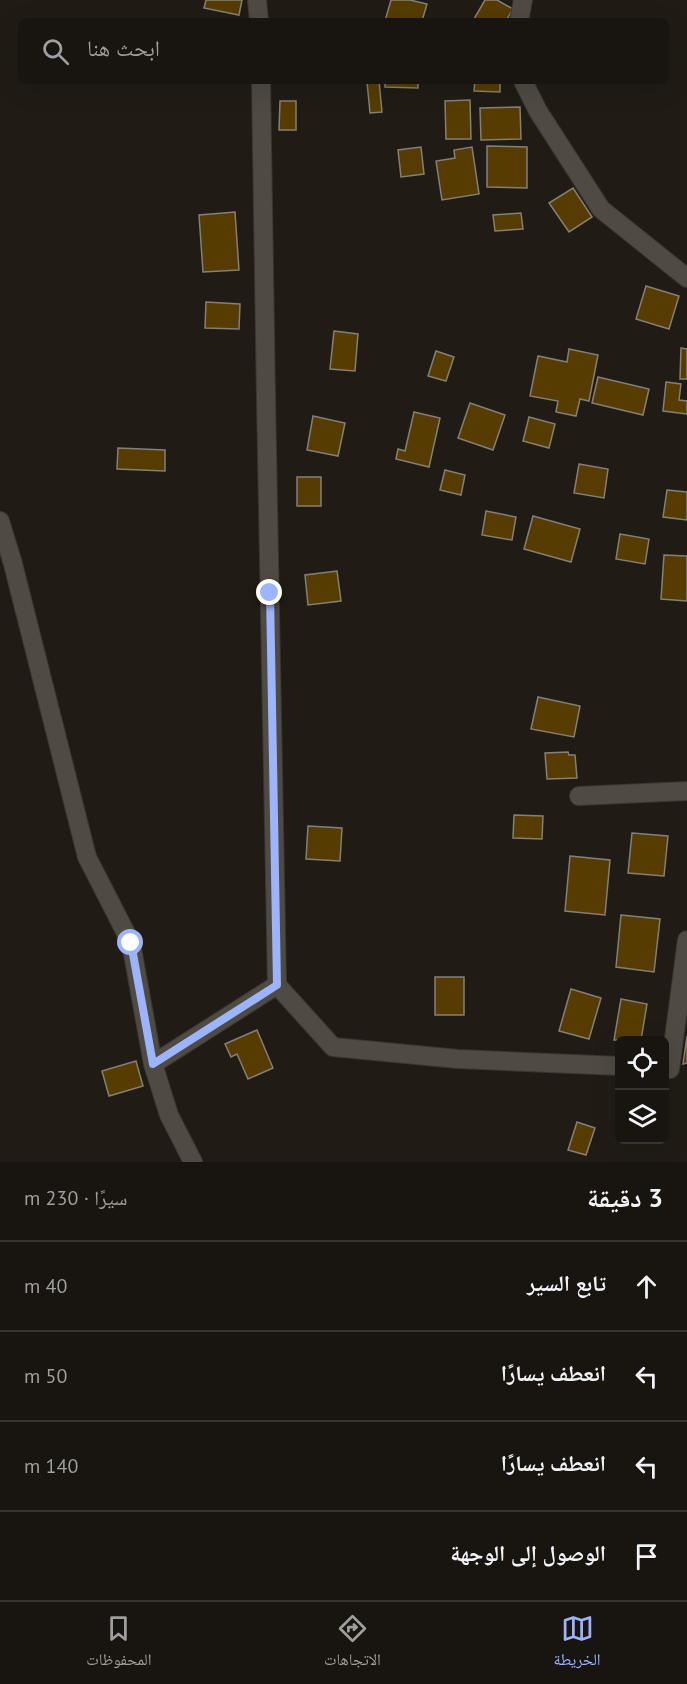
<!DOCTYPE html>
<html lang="ar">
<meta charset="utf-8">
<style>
:root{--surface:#181510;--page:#25221e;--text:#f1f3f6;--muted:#9f9f9f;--line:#363430;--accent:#9cb4fd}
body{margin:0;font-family:"PT Sans","Noto Naskh Arabic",sans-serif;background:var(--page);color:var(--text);direction:rtl}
.controls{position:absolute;right:18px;bottom:18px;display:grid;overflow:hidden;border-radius:9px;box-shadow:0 6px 24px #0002}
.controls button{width:54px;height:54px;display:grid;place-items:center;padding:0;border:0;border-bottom:2px solid var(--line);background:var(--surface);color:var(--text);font:30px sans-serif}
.stop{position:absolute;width:18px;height:18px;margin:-14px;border:4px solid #9cb4fd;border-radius:50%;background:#fff}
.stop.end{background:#9cb4fd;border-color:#fff;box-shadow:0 2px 6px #0008}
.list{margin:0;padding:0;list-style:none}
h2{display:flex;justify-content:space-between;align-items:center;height:78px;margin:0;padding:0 24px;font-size:26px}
h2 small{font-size:20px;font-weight:400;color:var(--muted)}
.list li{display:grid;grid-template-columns:39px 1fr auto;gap:18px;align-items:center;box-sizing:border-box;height:90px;padding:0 24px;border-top:2px solid var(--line)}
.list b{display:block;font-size:22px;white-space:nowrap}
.list em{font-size:20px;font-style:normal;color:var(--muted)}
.icon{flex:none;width:33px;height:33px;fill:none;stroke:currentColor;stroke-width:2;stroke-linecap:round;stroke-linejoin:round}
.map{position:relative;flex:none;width:687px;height:1162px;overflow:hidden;direction:ltr}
.search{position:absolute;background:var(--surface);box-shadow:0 6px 24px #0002;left:18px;right:18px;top:18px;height:66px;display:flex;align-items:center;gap:15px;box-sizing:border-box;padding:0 21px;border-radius:9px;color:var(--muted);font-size:22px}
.sheet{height:438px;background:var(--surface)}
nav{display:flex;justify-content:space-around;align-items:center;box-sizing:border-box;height:84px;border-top:2px solid var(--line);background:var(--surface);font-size:16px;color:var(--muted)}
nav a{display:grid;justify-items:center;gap:3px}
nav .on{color:var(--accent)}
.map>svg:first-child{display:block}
.building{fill:#563c00;stroke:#847f77;stroke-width:1.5}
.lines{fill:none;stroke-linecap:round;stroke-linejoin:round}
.minor-casing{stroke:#3a3733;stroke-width:20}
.minor{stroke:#4f4b43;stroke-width:18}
.route{stroke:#9cb4fd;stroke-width:8}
</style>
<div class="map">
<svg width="687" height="1162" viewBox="0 0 687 1162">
<rect width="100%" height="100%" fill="#201c15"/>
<g class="building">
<path d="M206 0H242L239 15 204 8Z"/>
<path d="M391 0H410L427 4 422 21H385Z"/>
<path d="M485 0H497L513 9 506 21H479L474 19Z"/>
<path d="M379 81 382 112 370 113 367 82Z"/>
<path d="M385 81H418V88L385 87Z"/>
<path d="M475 81H500V92L474 91Z"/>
<path d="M470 100 471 139H446L445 101Z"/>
<path d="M280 101H296V130H279Z"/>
<path d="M520 107 521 139 481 140 480 108Z"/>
<path d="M487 146 527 147V188L487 187Z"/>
<path d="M421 147 424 174 401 177 398 150Z"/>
<path d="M472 147 479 194 442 200 436 161 455 158 454 150Z"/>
<path d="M573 188 592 217 569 232 549 203Z"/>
<path d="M235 212 239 270 203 272 199 215Z"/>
<path d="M521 213 523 229 495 231 493 215Z"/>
<path d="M646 286 679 296 669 329 636 319Z"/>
<path d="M206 302 240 304 239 329 205 328Z"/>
<path d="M334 331 358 334 355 371 330 369Z"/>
<path d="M681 348 687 349V379H680Z"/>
<path d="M569 349 598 355 589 401 580 399 576 416 556 412 558 401 530 396 538 356 567 362Z"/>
<path d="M436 351 454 357 446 381 428 376Z"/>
<path d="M598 377 649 389 643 415 592 403Z"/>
<path d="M666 382 681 384 679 400 687 401V414L663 411Z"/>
<path d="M470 403 505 415 493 450 458 438Z"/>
<path d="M414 412 440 418 429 467 396 459 398 449 405 451Z"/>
<path d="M313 416 345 423 338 456 307 450Z"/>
<path d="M529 417 555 424 549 448 523 441Z"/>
<path d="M118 448 165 450V471L117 469Z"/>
<path d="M579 464 608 469 604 498 574 493Z"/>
<path d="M445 470 465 475 461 495 440 490Z"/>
<rect x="297" y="477" width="24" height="29"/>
<path d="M667 490 687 492V520L663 517Z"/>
<path d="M486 511 516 517 512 540 482 535Z"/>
<path d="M533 516 580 529 571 562 524 549Z"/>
<path d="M620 534 649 539 645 564 616 559Z"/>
<path d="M664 555 687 556V601L661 599Z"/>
<path d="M337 571 341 601 308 605 305 575Z"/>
<path d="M538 697 580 706 574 737 531 729Z"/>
<path d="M568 752 569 755H575L577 778 547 779 545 753Z"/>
<path d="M514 815 543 816 542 839 513 838Z"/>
<path d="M308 826 342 828 340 861 306 859Z"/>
<path d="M632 833 668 836 664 876 628 873Z"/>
<path d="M570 856 610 860 605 915 565 911Z"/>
<path d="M621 915 660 919 654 972 616 967Z"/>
<rect x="435" y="977" width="29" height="38"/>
<path d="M571 989 601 998 589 1039 559 1031Z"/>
<path d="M621 999 647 1004 641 1040H614Z"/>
<path d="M257 1030 273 1068 248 1079 237 1054 231 1057 225 1044Z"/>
<path d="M687 1036V1063L683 1064Z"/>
<path d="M136 1061 143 1086 109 1096 102 1071Z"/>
<path d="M577 1122 595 1128 586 1155 568 1150Z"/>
</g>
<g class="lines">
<defs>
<g id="minor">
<path d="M257 0 259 21"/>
<path d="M519 21 523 0"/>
<path d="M261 81 266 399 277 985 333 1047 458 1059 620 1066"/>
<path d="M523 81 538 111 601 209 687 278"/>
<path d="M0 521 13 564 87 857 131 943 153 1064 169 1115 193 1162"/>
<path d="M579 796 687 791"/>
<path d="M153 1064 277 985"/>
<path d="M670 1069 687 940"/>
</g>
</defs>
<use href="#minor" class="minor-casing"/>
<use href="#minor" class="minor"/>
</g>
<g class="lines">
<path class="route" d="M131 943 153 1064 277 985 270 593"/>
</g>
</svg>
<div class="controls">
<button><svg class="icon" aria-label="locate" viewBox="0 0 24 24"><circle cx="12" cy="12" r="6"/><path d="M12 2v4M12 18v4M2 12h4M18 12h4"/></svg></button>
<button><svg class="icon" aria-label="layers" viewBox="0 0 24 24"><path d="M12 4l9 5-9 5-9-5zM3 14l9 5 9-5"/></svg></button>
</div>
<div class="stop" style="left:131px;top:943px"></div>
<div class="stop end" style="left:270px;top:593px"></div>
<div class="search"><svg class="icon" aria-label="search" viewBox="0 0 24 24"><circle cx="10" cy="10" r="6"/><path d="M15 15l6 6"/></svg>ابحث هنا</div>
</div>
<section class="sheet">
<h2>3 دقيقة<small>سيرًا · 230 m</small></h2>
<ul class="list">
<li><svg class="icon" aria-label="ahead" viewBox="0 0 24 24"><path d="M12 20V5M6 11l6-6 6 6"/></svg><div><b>تابع السير</b></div><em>40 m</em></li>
<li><svg class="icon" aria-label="left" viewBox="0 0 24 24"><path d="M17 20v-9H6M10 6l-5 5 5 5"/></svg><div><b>انعطف يسارًا</b></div><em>50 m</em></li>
<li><svg class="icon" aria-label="left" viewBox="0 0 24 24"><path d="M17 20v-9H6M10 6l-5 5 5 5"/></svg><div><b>انعطف يسارًا</b></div><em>140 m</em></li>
<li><svg class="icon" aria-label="arrive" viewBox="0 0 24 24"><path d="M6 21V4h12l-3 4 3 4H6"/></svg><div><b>الوصول إلى الوجهة</b></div></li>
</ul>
</section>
<nav>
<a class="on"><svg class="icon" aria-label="map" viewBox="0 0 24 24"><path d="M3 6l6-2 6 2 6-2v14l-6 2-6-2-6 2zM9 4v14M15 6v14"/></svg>الخريطة</a>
<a><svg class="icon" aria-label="directions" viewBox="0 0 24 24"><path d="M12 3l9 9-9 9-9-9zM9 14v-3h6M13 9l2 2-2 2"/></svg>الاتجاهات</a>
<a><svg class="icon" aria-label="saved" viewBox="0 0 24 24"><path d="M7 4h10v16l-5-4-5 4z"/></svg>المحفوظات</a>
</nav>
